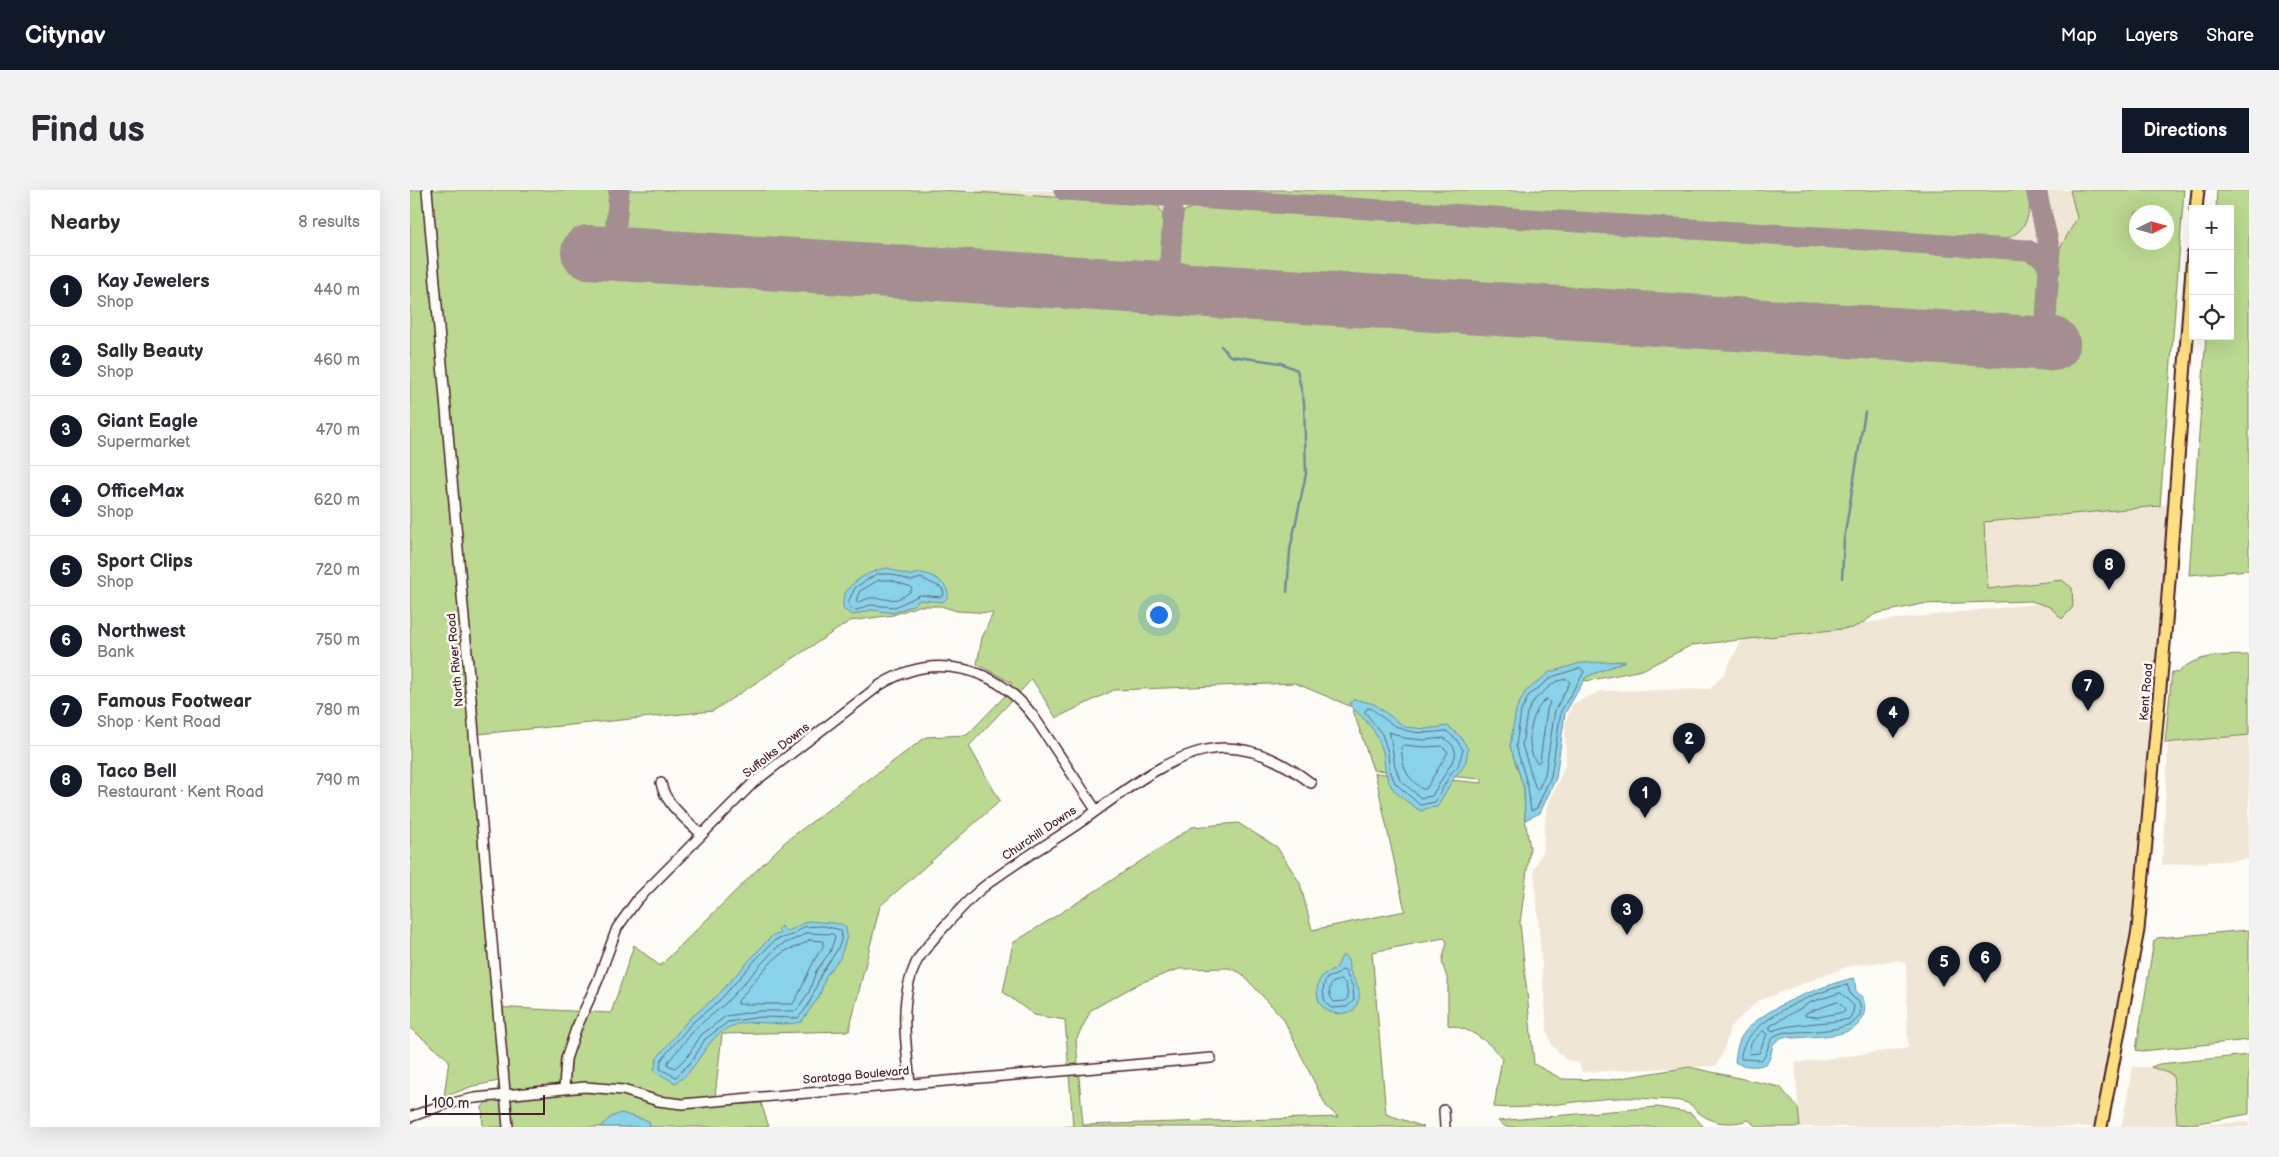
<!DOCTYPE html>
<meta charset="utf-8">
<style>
:root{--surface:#fff;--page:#f2f2f3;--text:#2b2b33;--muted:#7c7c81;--line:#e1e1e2;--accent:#111827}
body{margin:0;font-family:"Balsamiq Sans",sans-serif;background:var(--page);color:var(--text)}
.controls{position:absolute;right:15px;top:15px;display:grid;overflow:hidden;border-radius:0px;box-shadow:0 5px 20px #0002}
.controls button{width:45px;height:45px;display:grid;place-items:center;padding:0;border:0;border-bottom:1px solid var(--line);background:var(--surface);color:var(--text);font:25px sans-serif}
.compass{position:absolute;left:1719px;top:15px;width:45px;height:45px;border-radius:50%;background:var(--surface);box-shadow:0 5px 20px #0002;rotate:85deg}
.scale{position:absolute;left:15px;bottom:12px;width:120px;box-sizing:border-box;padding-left:5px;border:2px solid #4a1f2b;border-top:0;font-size:14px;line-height:18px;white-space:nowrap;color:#4a1f2b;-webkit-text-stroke:4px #fdfcf7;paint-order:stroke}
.you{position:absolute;left:748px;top:424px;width:18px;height:18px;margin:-12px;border:4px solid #fff;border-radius:50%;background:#1a73e8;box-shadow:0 0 0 8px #1a73e833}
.badge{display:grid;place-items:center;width:32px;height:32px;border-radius:50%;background:var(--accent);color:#fff;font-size:16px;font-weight:700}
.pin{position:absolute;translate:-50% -41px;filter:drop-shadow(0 1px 2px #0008)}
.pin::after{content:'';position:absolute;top:26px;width:18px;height:15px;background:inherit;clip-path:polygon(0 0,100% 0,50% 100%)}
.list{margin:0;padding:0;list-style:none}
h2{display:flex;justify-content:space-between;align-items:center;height:65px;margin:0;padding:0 20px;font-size:21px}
h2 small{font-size:16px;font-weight:400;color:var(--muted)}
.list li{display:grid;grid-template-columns:32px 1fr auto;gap:15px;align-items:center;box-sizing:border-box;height:70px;padding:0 20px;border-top:1px solid var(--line)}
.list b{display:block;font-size:19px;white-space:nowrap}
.list p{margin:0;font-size:16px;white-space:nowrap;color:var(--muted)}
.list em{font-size:16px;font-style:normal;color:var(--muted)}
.icon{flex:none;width:28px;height:28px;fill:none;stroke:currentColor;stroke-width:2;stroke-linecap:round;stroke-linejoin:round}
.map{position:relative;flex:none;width:1839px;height:937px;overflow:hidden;border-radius:0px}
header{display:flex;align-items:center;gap:30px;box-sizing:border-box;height:70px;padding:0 25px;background:var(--accent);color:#fff}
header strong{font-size:24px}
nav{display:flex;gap:28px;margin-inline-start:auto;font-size:18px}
.intro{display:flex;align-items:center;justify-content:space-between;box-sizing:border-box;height:120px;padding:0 30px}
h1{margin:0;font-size:35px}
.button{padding:12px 22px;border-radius:0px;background:var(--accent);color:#fff;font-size:18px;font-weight:700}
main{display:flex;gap:30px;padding:0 30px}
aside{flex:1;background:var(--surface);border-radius:0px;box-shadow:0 5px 20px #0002}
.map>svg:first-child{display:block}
.built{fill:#f0e6d5;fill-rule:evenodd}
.green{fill:#bbd991;stroke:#827c5e;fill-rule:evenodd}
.water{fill:#88d3e9;stroke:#6f8b9d}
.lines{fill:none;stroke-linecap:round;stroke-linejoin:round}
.shore{stroke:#636777;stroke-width:1}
.stream{stroke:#6f8b9d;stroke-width:2.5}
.taxiway{stroke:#a48e91;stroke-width:21}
.runway{stroke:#a48e91;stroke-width:54}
.minor-casing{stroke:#4a1f2b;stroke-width:12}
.major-casing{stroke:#4a1f2b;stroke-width:15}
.minor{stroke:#fdfcf7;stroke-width:9}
.major{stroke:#fedf80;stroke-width:11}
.labels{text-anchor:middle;stroke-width:5;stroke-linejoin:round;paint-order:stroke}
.street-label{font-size:12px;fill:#4a1f2b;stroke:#fdfcf7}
</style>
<header>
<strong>Citynav</strong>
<nav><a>Map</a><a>Layers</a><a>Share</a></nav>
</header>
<div class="intro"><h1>Find us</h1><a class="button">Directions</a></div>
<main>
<aside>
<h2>Nearby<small>8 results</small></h2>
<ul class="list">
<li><span class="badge">1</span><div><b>Kay Jewelers</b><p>Shop</p></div><em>440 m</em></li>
<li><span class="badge">2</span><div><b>Sally Beauty</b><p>Shop</p></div><em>460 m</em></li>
<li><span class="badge">3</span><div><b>Giant Eagle</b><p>Supermarket</p></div><em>470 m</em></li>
<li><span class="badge">4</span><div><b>OfficeMax</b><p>Shop</p></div><em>620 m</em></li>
<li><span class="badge">5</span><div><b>Sport Clips</b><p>Shop</p></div><em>720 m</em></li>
<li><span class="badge">6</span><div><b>Northwest</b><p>Bank</p></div><em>750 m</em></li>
<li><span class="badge">7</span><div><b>Famous Footwear</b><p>Shop · Kent Road</p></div><em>780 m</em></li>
<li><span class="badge">8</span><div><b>Taco Bell</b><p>Restaurant · Kent Road</p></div><em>790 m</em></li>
</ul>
</aside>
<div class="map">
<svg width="1839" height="937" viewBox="0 0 1839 937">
<rect width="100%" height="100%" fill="#fdfcf7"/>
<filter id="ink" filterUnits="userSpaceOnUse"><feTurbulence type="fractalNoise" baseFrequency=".02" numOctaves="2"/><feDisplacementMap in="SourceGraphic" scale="10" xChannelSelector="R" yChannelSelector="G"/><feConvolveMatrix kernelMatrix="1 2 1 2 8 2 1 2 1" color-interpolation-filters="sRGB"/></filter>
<g filter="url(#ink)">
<g class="built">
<path d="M22 0H1774L1750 315 1762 314 1733 657 1719 769 1690 937H1390L1385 873 1498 858 1496 774 1489 770 1439 776 1348 811 1320 837 1313 863 1306 876 1172 882 1169 873 1155 869 1142 855 1137 840 1124 679 1133 660 1136 619 1156 573 1155 534 1162 514 1191 501 1300 499 1314 484 1332 450 1352 444 1660 410 1652 390 1578 399 371 320 209 333 130 341 50 338ZM1726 22H1756V52H1726Z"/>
<path d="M1839 545V669L1752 675 1758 553Z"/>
<path d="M1723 877H1741L1763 885 1767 933 1786 935 1839 932V937H1711Z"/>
</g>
<g class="green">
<path d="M0 0H12L83 817 201 823 224 755 250 776 376 651 516 547 557 545 595 506 602 493 567 474 572 448 583 423 547 421 531 416H508L483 425 440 431 303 521 68 544 22 0H200L197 52 179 51 178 74 1642 165 1649 60 1667 28 1660 0H1774L1750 316 1574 332 1578 399 1652 390 1662 398 1663 417 1652 429 1640 417 1621 411 1512 414 1465 424 1453 433 1442 438 1282 455 1232 480 1177 491 1140 482 1100 556 1114 598 1115 630 1120 658 1110 733 1124 874 1152 889 1199 890 1279 877 1370 897 1388 918 1390 937H1346L1339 930C1320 935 1304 935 1288 922 1285 919 1281 914 1277 913 1267 909 1252 910 1242 909 1189 903 1137 921 1084 917L1092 868C1077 850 1062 839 1038 835V791L1032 772 1037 752 1034 748 962 762 976 924 1014 937H654L663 936 655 830 624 825 593 802 603 753 687 700 782 637 828 633 867 657 890 693 902 740 995 721 965 583 1072 593V589L963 580 942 517 885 493 704 500 646 528 622 489 559 556 590 611 470 716 439 841 312 844 304 916 351 913 359 937H73L72 917 87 901 89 891 63 896 34 907 39 870 0 838ZM1726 22H1756V52H1726ZM819 778 831 783 873 828 916 916 928 927 673 935 666 850 681 820 730 793 769 779Z"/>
<path d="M215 0H532L738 13 748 16C758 27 757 68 748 79L732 86 217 53 213 48Z"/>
<path d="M785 0H1618C1624 28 1612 51 1581 50Z"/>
<path d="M1807 0H1839V380L1779 385 1796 146H1820V19H1806Z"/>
<path d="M786 16 1614 67C1622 69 1630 71 1632 80 1634 89 1631 129 1625 135 1621 139 1616 140 1610 140L780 88 775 85 768 74 770 31 774 21Z"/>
<path d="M1839 465V545L1755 553 1762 482 1768 483C1786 463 1814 466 1839 465Z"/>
<path d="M1839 740V850L1732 861 1726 860 1744 751 1747 748Z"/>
<path d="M1839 865V924L1782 934 1767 933 1763 885 1741 877 1749 874Z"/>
<path d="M1247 917 1281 923 1294 937H1096L1088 931Z"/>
</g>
<g class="water">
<path d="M477 378C485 379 492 385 500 385 504 386 508 382 511 383 523 384 540 395 538 407L533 412 510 410 503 415 484 423 461 420 443 425 434 420C426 397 460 380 477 378Z"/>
<path d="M1216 471 1176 487 1155 523 1146 588 1130 623 1115 630 1114 598 1100 556 1106 520 1115 502 1140 482 1171 473Z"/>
<path d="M944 509 964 514 995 537 1015 539 1038 536 1050 546 1058 559 1056 571 1052 579 1045 586 1027 617 1017 618 1012 621 1007 619C999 612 986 605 981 596 974 584 975 573 973 562 967 541 955 528 939 515Z"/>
<path d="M400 731 431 734 436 737 437 746 430 768 416 786 409 807 391 832C368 838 344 827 322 836 294 847 289 881 265 893L244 881 247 868 278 830 307 806 356 752 363 745 370 744 368 739 371 736 376 741C385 740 391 732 400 731Z"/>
<path d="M932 766H935C940 771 938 775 940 781 947 797 955 801 944 820 913 835 897 802 914 784L926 779Z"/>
<path d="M1443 788 1445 790 1446 803 1453 807C1464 850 1413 845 1384 848 1381 848 1376 846 1373 847 1370 848 1366 852 1363 854 1362 859 1361 865 1359 870 1355 879 1332 877 1325 872 1326 864 1327 854 1332 846 1350 818 1412 796 1443 788Z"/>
<path d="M211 923 239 931 240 937H190L201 927Z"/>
</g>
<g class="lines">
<g class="shore">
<path d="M467 384H482L501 391 511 388 532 398 534 404 531 407 510 405 485 417 460 415 447 420 441 419 438 412 445 398Z"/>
<path d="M469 390H481L501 397 502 400C484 415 481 408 461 408 455 408 451 413 446 412L449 402Z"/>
<path d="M1171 478 1174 482 1151 521 1141 586 1127 618 1121 621 1118 597 1106 556 1111 521 1119 505 1142 487Z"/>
<path d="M1157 489 1160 492 1145 520 1135 584 1129 598 1126 599 1112 555 1117 523 1125 509 1145 492Z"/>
<path d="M1136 509 1140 512 1137 520 1130 571 1127 573C1114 557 1120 522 1136 509Z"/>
<path d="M958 518 962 519C991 543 1000 545 1036 541L1046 549 1053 560 1048 576 1041 583 1025 612 1010 615 985 593 979 578 978 562 972 544 955 522Z"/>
<path d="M980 542 994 548 1014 550 1034 548C1041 553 1047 558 1045 567L1022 606 1011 608 990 590 985 576Z"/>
<path d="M994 555 1014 557 1032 556 1038 562 1016 599H1012C994 584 994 580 991 558Z"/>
<path d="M414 736 431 740C435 756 417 772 411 785 403 802 402 814 388 828L350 827 318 832 295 849 283 870 266 887 250 879 251 870 282 833 310 810 347 768 365 750 382 745 394 737Z"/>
<path d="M396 743 423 744 425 747 420 762 406 781 399 802 386 821H349L316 826 291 845 278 866 265 878 258 875V872L286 838 315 814 364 760C372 752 385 751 396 743Z"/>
<path d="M399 750 413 751V757C399 775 395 795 383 814H328V811C341 796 354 776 371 764 378 758 389 758 399 750Z"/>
<path d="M932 780 935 781 943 797 944 810 937 817 921 818C912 811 911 798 917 788L928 784Z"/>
<path d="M931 790 936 794 938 808 935 811 924 812C919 807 918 799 922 793Z"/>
<path d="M1437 795C1439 798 1439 802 1441 805 1443 809 1448 809 1449 813 1461 842 1402 841 1386 842 1381 843 1375 841 1371 843 1354 850 1361 862 1351 870L1331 869C1329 833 1408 800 1437 795Z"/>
<path d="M1431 803 1444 816 1443 822 1439 829C1422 833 1373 834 1363 841L1360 839V836L1401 812Z"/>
<path d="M1428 812 1435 819 1434 822 1408 827 1395 826 1396 823Z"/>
<path d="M1353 841 1357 844 1349 863 1339 864 1341 853Z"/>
</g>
<g class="stream">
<path d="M811 156 820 166 871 173 887 180 894 212 896 284 880 360 877 402"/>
<path d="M1432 388 1434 349 1455 222"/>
</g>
<g class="taxiway">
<path d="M209 0 205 47 209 60 219 65"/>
<path d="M654 0 1617 60 1632 67 1640 80"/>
<path d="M763 24 760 73C764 88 771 96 786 100"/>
<path d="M723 96C741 96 755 92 760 73"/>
<path d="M1599 152C1615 149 1630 145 1636 129L1640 60 1626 0"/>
</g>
<path class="runway" d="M178 62 1643 154"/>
<defs>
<g id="minor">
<path d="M17 0 98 937"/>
<path d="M251 593C255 614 276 629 291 644"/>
<path d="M500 893C496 852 488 811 506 773 513 758 557 711 571 699 603 673 641 653 675 629 710 604 753 569 796 560 835 552 871 570 901 593"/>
<path d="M154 898 156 869 166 839 188 790 207 738 227 710 343 593 470 495C525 460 586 477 624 527L686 620"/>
<path d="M1034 920 1035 937"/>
<path d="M0 927 33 915 65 908 175 897 213 900 248 911 272 914 801 868"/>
</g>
<g id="major">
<path d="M1786 19 1788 0"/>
<path d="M1691 937 1728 740 1756 432 1783 65"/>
</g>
</defs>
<use href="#minor" class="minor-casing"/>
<use href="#major" class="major-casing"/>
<use href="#minor" class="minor"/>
<use href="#major" class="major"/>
</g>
</g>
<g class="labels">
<g class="street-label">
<text transform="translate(45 470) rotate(-95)" y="4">North River Road</text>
<text transform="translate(1736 502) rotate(-85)" y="4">Kent Road</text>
<text transform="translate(366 560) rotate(-38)" y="4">Suffolks Downs</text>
<text transform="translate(629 643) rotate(-34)" y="4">Churchill Downs</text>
<text transform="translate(446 885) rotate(-5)" y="4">Saratoga Boulevard</text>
</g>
</g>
</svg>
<div class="controls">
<button>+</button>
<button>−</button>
<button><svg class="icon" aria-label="locate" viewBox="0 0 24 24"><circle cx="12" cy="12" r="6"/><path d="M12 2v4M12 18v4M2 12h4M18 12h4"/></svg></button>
</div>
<svg class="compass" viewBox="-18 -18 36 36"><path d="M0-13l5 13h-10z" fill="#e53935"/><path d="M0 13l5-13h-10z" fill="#7c7c81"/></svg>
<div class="scale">100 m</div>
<div class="you"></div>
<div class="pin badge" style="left:1235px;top:628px">1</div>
<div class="pin badge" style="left:1279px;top:574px">2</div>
<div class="pin badge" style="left:1217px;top:745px">3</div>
<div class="pin badge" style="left:1483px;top:548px">4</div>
<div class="pin badge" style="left:1534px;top:797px">5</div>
<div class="pin badge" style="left:1575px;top:793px">6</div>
<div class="pin badge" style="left:1678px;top:521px">7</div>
<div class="pin badge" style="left:1699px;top:400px">8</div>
</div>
</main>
